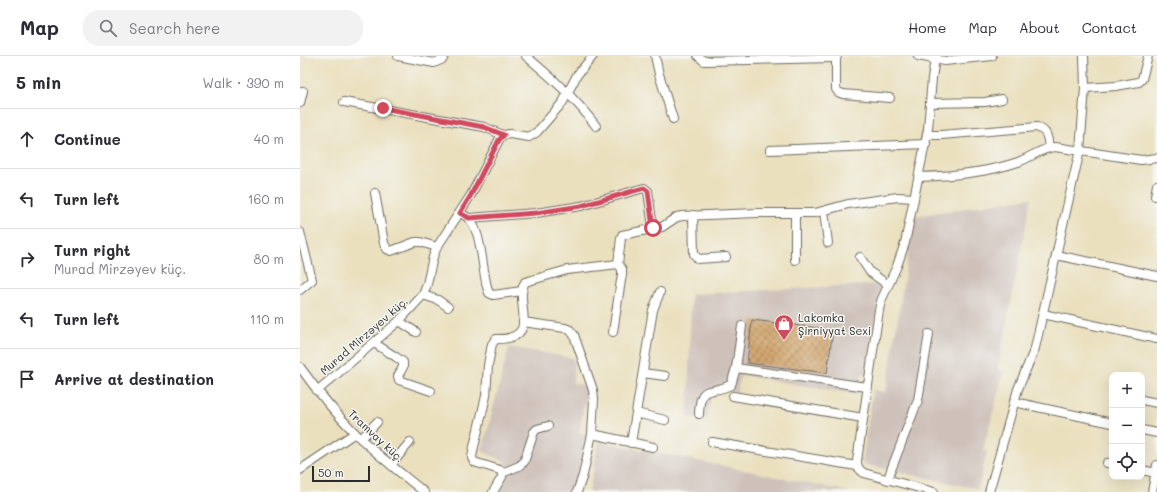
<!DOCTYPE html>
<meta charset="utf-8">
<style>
:root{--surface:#fff;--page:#f2f2f3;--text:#2b2b33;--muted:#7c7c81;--line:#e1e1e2}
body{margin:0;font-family:Mali,sans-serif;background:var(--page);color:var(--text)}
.controls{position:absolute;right:12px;bottom:12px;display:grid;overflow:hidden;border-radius:8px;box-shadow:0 4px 16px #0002}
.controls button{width:36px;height:36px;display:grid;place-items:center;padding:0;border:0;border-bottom:1px solid var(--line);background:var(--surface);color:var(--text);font:20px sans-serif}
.scale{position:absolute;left:12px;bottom:10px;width:58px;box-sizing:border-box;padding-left:4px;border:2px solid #2b2b2b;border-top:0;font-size:11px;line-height:14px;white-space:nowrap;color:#2b2b2b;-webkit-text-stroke:3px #f6f6f2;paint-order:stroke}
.stop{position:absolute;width:12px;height:12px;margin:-9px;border:3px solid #d1495b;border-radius:50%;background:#fff}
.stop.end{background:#d1495b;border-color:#fff;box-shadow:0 1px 4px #0008}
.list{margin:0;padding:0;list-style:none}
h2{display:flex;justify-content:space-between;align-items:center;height:52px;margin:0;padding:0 16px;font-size:17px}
h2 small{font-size:13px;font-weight:400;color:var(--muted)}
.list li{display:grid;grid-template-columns:26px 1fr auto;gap:12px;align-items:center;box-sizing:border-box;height:60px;padding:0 16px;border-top:1px solid var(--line)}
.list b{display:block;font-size:15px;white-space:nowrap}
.list p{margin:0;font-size:13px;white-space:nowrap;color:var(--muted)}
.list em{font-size:13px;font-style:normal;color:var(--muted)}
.icon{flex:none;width:22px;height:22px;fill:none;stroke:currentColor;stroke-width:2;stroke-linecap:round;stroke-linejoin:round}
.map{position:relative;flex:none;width:857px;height:436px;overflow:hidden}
header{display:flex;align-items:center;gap:24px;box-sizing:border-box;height:56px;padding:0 20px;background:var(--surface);border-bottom:1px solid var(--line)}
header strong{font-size:19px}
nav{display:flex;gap:22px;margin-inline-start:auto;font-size:14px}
.search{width:280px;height:36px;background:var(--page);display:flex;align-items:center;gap:10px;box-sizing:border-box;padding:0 14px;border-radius:16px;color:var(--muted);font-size:15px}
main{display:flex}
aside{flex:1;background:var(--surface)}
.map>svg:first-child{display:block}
.industrial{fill:#cec1ba}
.building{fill:url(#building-cross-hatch)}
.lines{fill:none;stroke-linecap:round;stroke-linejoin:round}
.minor-casing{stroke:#6e6a5e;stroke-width:10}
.minor{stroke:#fff;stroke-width:8}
.route{stroke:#d1495b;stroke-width:5}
.labels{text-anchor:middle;stroke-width:3;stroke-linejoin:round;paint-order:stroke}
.poi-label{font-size:11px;fill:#2b2b2b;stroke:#f6f6f2;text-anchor:start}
.street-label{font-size:11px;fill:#2b2b2b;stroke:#f6f6f2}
</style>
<header>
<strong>Map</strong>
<div class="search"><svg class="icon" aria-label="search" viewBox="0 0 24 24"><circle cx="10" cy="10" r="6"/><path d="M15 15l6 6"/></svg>Search here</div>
<nav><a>Home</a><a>Map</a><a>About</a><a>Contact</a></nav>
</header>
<main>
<aside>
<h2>5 min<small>Walk · 390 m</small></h2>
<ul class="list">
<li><svg class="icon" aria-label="ahead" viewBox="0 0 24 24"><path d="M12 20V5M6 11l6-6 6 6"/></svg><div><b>Continue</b></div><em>40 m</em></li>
<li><svg class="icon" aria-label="left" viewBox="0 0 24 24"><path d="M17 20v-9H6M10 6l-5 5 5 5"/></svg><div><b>Turn left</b></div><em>160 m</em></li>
<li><svg class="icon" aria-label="right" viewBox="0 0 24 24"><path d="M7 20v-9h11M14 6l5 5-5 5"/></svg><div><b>Turn right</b><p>Murad Mirzəyev küç.</p></div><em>80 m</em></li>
<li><svg class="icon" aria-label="left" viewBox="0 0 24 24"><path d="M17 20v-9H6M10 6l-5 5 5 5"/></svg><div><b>Turn left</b></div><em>110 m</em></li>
<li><svg class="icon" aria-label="arrive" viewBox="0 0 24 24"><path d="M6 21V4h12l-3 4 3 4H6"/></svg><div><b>Arrive at destination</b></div></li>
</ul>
</aside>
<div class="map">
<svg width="857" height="436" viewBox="0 0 857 436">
<defs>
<pattern id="building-cross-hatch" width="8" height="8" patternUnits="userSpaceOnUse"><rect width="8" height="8" fill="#d3a771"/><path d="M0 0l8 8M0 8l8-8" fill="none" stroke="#ab885d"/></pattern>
</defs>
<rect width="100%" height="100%" fill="#f6f6f2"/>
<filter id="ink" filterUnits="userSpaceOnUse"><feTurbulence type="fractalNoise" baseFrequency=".025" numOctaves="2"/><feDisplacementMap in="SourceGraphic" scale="8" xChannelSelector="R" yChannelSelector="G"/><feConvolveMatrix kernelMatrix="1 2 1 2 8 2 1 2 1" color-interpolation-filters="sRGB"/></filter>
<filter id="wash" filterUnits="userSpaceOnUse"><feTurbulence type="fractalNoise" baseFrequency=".012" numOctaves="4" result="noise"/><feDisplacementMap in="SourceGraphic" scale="16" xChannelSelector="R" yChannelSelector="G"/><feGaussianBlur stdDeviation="0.9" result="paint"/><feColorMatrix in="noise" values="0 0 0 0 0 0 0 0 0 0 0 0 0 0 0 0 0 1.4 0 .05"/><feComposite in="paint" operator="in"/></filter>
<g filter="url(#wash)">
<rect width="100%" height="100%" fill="#eae0be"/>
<g class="industrial">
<path d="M731 142 698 313 704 315 683 394 687 396 678 433 562 408 573 334 586 336 614 160Z"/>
<path d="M581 228 566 319H561L558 339 441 319 437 336 423 335 411 340 407 363 388 361 391 238Z"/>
<path d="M209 291 274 302 273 327 288 330 279 376 286 378 280 413 271 436H200L207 422 205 406 182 395Z"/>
<path d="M299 385 551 436H289Z"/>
</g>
<g id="blocks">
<path class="building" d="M452 264 533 274 527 317 447 307Z"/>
</g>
</g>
<g filter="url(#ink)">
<use href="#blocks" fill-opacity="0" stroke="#6e6a5e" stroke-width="1"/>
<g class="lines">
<defs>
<g id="minor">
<path d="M98 0 134 7 143 3 144 0"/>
<path d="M226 0C251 21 276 43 296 70"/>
<path d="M355 0 359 18 373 63"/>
<path d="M398 0 404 5 532 2 537 0"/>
<path d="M618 0 645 5 692 0"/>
<path d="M536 1V33L538 36 543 38 590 42"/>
<path d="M785 32 816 30 839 26 842 23 848 0"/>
<path d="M44 46 184 71 203 79"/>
<path d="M0 47 3 35"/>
<path d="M630 47 685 46 702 43"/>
<path d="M627 79H641L737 71C748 76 747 80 749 91"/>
<path d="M470 94 626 88"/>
<path d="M619 121C652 120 686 117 718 106 730 102 741 92 755 91L841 104 857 102"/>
<path d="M75 137 84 187 87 193 91 195 115 186H120L137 191"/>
<path d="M855 140 857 129"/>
<path d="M524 155 528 187"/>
<path d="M164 159C184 169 181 219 189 237L193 239 222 235"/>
<path d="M393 159 394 198 398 203 426 201"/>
<path d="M169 162 236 157 281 150 344 132 348 135 353 172"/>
<path d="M0 176 12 224 0 234"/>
<path d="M756 199 857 220"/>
<path d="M560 201 570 216 588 229"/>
<path d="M495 204V158"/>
<path d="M123 239 138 244 148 251"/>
<path d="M743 258 857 283"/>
<path d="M99 265 116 276"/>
<path d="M223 266 265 272 270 274 274 279 293 334 294 343 292 378 283 419 277 436"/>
<path d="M313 276 322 218V213L318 208"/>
<path d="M74 287 96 301 103 306V311L98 320 99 324 131 335"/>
<path d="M0 311C17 335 35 357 56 378 77 399 101 417 124 436"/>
<path d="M436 312 567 331"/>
<path d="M343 317 365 320"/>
<path d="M17 335 99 265 123 239 127 228 133 201 137 191 171 139 199 84 203 79 210 78 229 81 237 76 263 46 277 19 293 0"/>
<path d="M433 340 563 362"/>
<path d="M842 344 857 347"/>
<path d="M714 346 812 367"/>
<path d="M336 357 365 364"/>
<path d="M399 358C400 327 409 339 431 329L436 312 442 270"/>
<path d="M842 374 857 377"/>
<path d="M292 378 353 391"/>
<path d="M61 383 77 366"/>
<path d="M412 386 557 410"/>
<path d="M331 387 353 254 360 236"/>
<path d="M807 407 812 408"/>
<path d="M91 409 110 386"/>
<path d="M0 414 55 377"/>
<path d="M842 414 856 417"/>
<path d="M202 417 219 410 224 406 234 376 237 373 248 370"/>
<path d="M588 424 591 414 618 344 629 278"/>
<path d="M193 436 202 421V417L200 414 174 406 172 402 173 395 186 340 188 309 192 288 196 283C243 284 213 246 225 226L267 214 318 208 321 182 322 179 362 171 377 161 382 160 458 157H515L548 148 598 141 614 142"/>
<path d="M634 436 564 417C559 414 557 411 557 405L579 254 581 245 597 210 605 187 628 73 632 22 635 3 636 0"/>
<path d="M689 436 718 333 735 292 780 94 785 32 784 0"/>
<path d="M852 436 857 409"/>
</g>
</defs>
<use href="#minor" class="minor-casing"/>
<use href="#minor" class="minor"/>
</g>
</g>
<g class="lines" filter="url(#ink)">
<path class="route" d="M83 52 184 71 204 79 199 84 171 139 160 157 169 162 236 157 281 150 344 132 348 135 353 172"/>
</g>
<defs>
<symbol id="shop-pin" viewBox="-11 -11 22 30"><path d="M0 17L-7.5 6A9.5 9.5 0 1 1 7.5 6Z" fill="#d1495b" stroke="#f6f6f2"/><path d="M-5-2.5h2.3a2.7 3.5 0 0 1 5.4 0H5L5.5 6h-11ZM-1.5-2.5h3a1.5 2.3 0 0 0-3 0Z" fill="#fff"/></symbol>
</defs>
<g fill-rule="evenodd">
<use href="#shop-pin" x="473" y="257" width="22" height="30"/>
</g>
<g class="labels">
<g class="poi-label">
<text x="498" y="266">Lakomka<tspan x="498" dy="13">Şirniyyat Sexi</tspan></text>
</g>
<g class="street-label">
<text transform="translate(64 280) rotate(-41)" y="4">Murad Mirzəyev küç.</text>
<text transform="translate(76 380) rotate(43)" y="4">Tramvay küç.</text>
</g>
</g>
</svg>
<div class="controls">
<button>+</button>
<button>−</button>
<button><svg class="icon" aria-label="locate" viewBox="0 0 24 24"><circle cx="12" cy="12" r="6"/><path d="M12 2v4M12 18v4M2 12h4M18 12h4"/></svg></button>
</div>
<div class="scale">50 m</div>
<div class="stop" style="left:353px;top:172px"></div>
<div class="stop end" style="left:83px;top:52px"></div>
</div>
</main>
